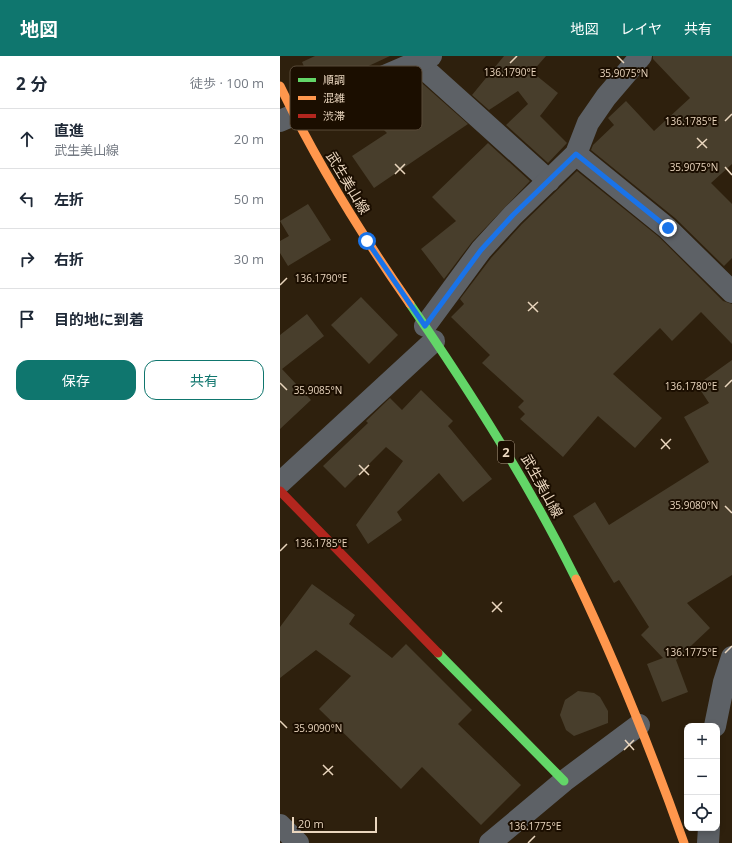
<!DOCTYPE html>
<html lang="ja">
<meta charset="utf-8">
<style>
:root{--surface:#fff;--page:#f6f6f7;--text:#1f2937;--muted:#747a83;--line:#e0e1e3;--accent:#0f766e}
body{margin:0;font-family:"Open Sans","Noto Sans JP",sans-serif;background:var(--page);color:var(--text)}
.controls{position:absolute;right:12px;bottom:12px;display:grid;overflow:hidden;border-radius:8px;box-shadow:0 2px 6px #0003}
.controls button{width:36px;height:36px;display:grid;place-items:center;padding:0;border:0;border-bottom:1px solid var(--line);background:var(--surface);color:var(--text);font:20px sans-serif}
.scale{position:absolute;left:12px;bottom:10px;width:85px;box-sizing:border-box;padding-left:4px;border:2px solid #ead6be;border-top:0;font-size:11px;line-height:14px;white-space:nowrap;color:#ead6be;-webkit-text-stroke:3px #1b0e00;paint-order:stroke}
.stop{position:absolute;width:12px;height:12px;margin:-9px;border:3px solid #1a73e8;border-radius:50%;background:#fff}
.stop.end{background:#1a73e8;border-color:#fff;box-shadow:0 1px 4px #0008}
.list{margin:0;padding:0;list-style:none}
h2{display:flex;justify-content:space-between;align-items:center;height:52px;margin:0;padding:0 16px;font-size:17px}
h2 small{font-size:13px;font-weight:400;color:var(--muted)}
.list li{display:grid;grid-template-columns:26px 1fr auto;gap:12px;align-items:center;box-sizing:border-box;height:60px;padding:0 16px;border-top:1px solid var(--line)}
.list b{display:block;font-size:15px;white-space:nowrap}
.list p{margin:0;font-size:13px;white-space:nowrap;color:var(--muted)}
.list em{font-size:13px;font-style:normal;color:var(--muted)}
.actions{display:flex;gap:8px;padding:12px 16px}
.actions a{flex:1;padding:9px 0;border:1px solid var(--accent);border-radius:12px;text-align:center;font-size:14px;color:var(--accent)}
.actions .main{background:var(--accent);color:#fff}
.icon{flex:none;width:22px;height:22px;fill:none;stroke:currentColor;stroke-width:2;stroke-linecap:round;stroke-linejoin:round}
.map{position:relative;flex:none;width:452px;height:787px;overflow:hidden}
header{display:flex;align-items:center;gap:24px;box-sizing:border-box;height:56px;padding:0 20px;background:var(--accent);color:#fff}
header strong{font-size:19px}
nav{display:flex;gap:22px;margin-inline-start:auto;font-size:14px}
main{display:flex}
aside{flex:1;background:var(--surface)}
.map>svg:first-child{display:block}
.building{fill:#483e2c}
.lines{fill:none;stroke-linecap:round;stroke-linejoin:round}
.street{stroke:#5d6166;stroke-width:22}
.fast{stroke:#63d668;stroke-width:9}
.slow{stroke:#ff974d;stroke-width:9}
.jam{stroke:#b3261e;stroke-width:9}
.route{stroke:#1a73e8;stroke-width:5}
.ticks{fill:none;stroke:#ead6be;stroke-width:1.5}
.labels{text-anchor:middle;stroke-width:4;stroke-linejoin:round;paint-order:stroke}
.shield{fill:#1b0e00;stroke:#ac9a85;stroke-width:1}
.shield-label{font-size:13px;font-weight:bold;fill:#ead6be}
.street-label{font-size:14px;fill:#ead6be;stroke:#1b0e00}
.key{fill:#1b0e00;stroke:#594a39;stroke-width:1}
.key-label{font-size:11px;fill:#ead6be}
.ticks-label{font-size:10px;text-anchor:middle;fill:#ead6be;stroke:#1b0e00;stroke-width:4;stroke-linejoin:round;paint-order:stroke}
</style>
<header>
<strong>地図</strong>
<nav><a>地図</a><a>レイヤ</a><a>共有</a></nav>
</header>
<main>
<aside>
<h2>2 分<small>徒歩 · 100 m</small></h2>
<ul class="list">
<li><svg class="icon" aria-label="ahead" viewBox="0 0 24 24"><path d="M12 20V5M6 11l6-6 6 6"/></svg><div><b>直進</b><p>武生美山線</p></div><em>20 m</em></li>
<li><svg class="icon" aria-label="left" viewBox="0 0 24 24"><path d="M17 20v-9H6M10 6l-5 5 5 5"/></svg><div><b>左折</b></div><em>50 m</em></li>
<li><svg class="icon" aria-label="right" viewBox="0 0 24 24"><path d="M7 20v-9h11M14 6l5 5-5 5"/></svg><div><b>右折</b></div><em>30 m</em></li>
<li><svg class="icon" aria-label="arrive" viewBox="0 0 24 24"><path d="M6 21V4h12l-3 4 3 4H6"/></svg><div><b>目的地に到着</b></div></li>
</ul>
<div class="actions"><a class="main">保存</a><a>共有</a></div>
</aside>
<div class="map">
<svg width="452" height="787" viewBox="0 0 452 787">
<rect width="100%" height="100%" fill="#2e200d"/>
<g class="building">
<path d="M35 0H110L50 28 47 21 32 28 22 6Z"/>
<path d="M224 0H266L252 16 278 37 260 60 287 87 268 107 226 69 248 48 238 35 209 54 192 39Z"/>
<path d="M373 0H452V108L431 127 452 148V202L444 210 395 162 311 94 313 89 334 69 328 62 346 45 374 75 410 42 373 3Z"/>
<path d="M135 21 188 68 94 132 72 100 107 77 101 71 108 65 98 50Z"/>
<path d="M208 87 250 125 192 186 164 223 141 193 176 165 152 141Z"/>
<path d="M297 115 379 181 443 245 452 248V288L421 256 392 285 380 272 333 318 382 362 355 392 318 360 283 401 240 363 245 358 238 351 244 345 202 307 210 299 171 261 184 248 180 243 211 202 242 168Z"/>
<path d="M28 148 51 184 8 210 0 197V185L9 180 0 165Z"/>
<path d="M81 241 118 279 89 308 51 269Z"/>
<path d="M27 258 44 280 2 313 31 344 0 373V279Z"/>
<path d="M452 304V519L407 547 430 572 396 604 408 636 382 646 367 608 383 602 361 579 369 571 339 524 334 527 293 460 315 446 329 469 429 406 404 361 429 347 417 329Z"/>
<path d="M141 334 173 365 168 370 212 423 183 446 159 417 117 456 122 464 88 488 76 469 123 405 106 391 65 432 43 410 88 367 86 365 110 342 122 354Z"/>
<path d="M32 528 75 559 69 568 112 602 126 588 192 654 178 668 241 729 201 769 142 711 121 733 39 653 71 620 36 594 0 622V571Z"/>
<path d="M298 635 314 637 320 641 328 655V667L294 680 286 674 280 659 285 644Z"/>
</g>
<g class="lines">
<g class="street">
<path d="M138 7 269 125"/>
<path d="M0 65 151 0"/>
<path d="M296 98 387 172 452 236"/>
<path d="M145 270 201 194 233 159 296 98 308 67 326 41 361 0"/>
<path d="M0 427 154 285"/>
<path d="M435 670 444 626 452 601"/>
<path d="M0 769 18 787"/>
<path d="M210 787 284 725 359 669"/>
<path d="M428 787 429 772"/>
</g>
<g class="fast">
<path d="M130 248C191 337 248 426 296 523"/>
<path d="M158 597 284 725"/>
</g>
<g class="slow">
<path d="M0 30C37 107 81 178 130 248"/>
<path d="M296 523C337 609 372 697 404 787"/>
</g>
<path class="jam" d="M0 435 158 597"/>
</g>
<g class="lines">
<path class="route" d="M87 185 145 270 201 194 233 159 296 98 388 172"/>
</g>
<path class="ticks" d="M337 0 344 7M230 7 237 0M445 65 452 58M417 82 427 92M417 92 427 83M115 108 125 118M445 111 452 119M115 118 125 108M0 229 7 222M248 246 258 256M248 255 258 246M0 327 7 334M445 331 452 324M381 383 390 393M381 393 391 383M79 409 89 419M79 419 89 409M445 450 452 457M0 495 7 488M212 546 222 556M212 556 222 546M445 597 452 590M0 665 7 672M345 684 354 694M344 694 354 684M43 709 53 719M43 719 53 710M248 787 255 780"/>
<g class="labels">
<rect class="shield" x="218" y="385" width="16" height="22" rx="3"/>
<g class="shield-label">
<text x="226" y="401">2</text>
</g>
<g class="street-label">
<text transform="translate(68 127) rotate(59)" y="5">武生美山線</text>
<text transform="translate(262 430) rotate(61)" y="5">武生美山線</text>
</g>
</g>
<rect x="10" y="10" width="132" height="64" rx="6" class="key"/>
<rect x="18" y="22" width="18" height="4" fill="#63d668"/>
<rect x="18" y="40" width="18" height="4" fill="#ff974d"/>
<rect x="18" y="58" width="18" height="4" fill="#b3261e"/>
<g class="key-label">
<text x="43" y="28">順調</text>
<text x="43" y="46">混雑</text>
<text x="43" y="64">渋滞</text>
</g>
<g class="ticks-label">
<text x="230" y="20">136.1790°E</text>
<text x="344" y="21">35.9075°N</text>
<text x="411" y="69">136.1785°E</text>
<text x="414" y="115">35.9075°N</text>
<text x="41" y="226">136.1790°E</text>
<text x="411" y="334">136.1780°E</text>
<text x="38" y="338">35.9085°N</text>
<text x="414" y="453">35.9080°N</text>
<text x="41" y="491">136.1785°E</text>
<text x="411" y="600">136.1775°E</text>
<text x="38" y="676">35.9090°N</text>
<text x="255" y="774">136.1775°E</text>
</g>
</svg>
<div class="controls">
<button>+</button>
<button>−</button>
<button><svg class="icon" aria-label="locate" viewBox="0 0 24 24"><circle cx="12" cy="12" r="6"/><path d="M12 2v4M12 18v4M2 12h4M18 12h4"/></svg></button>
</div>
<div class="scale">20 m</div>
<div class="stop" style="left:87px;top:185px"></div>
<div class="stop end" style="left:388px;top:172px"></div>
</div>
</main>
